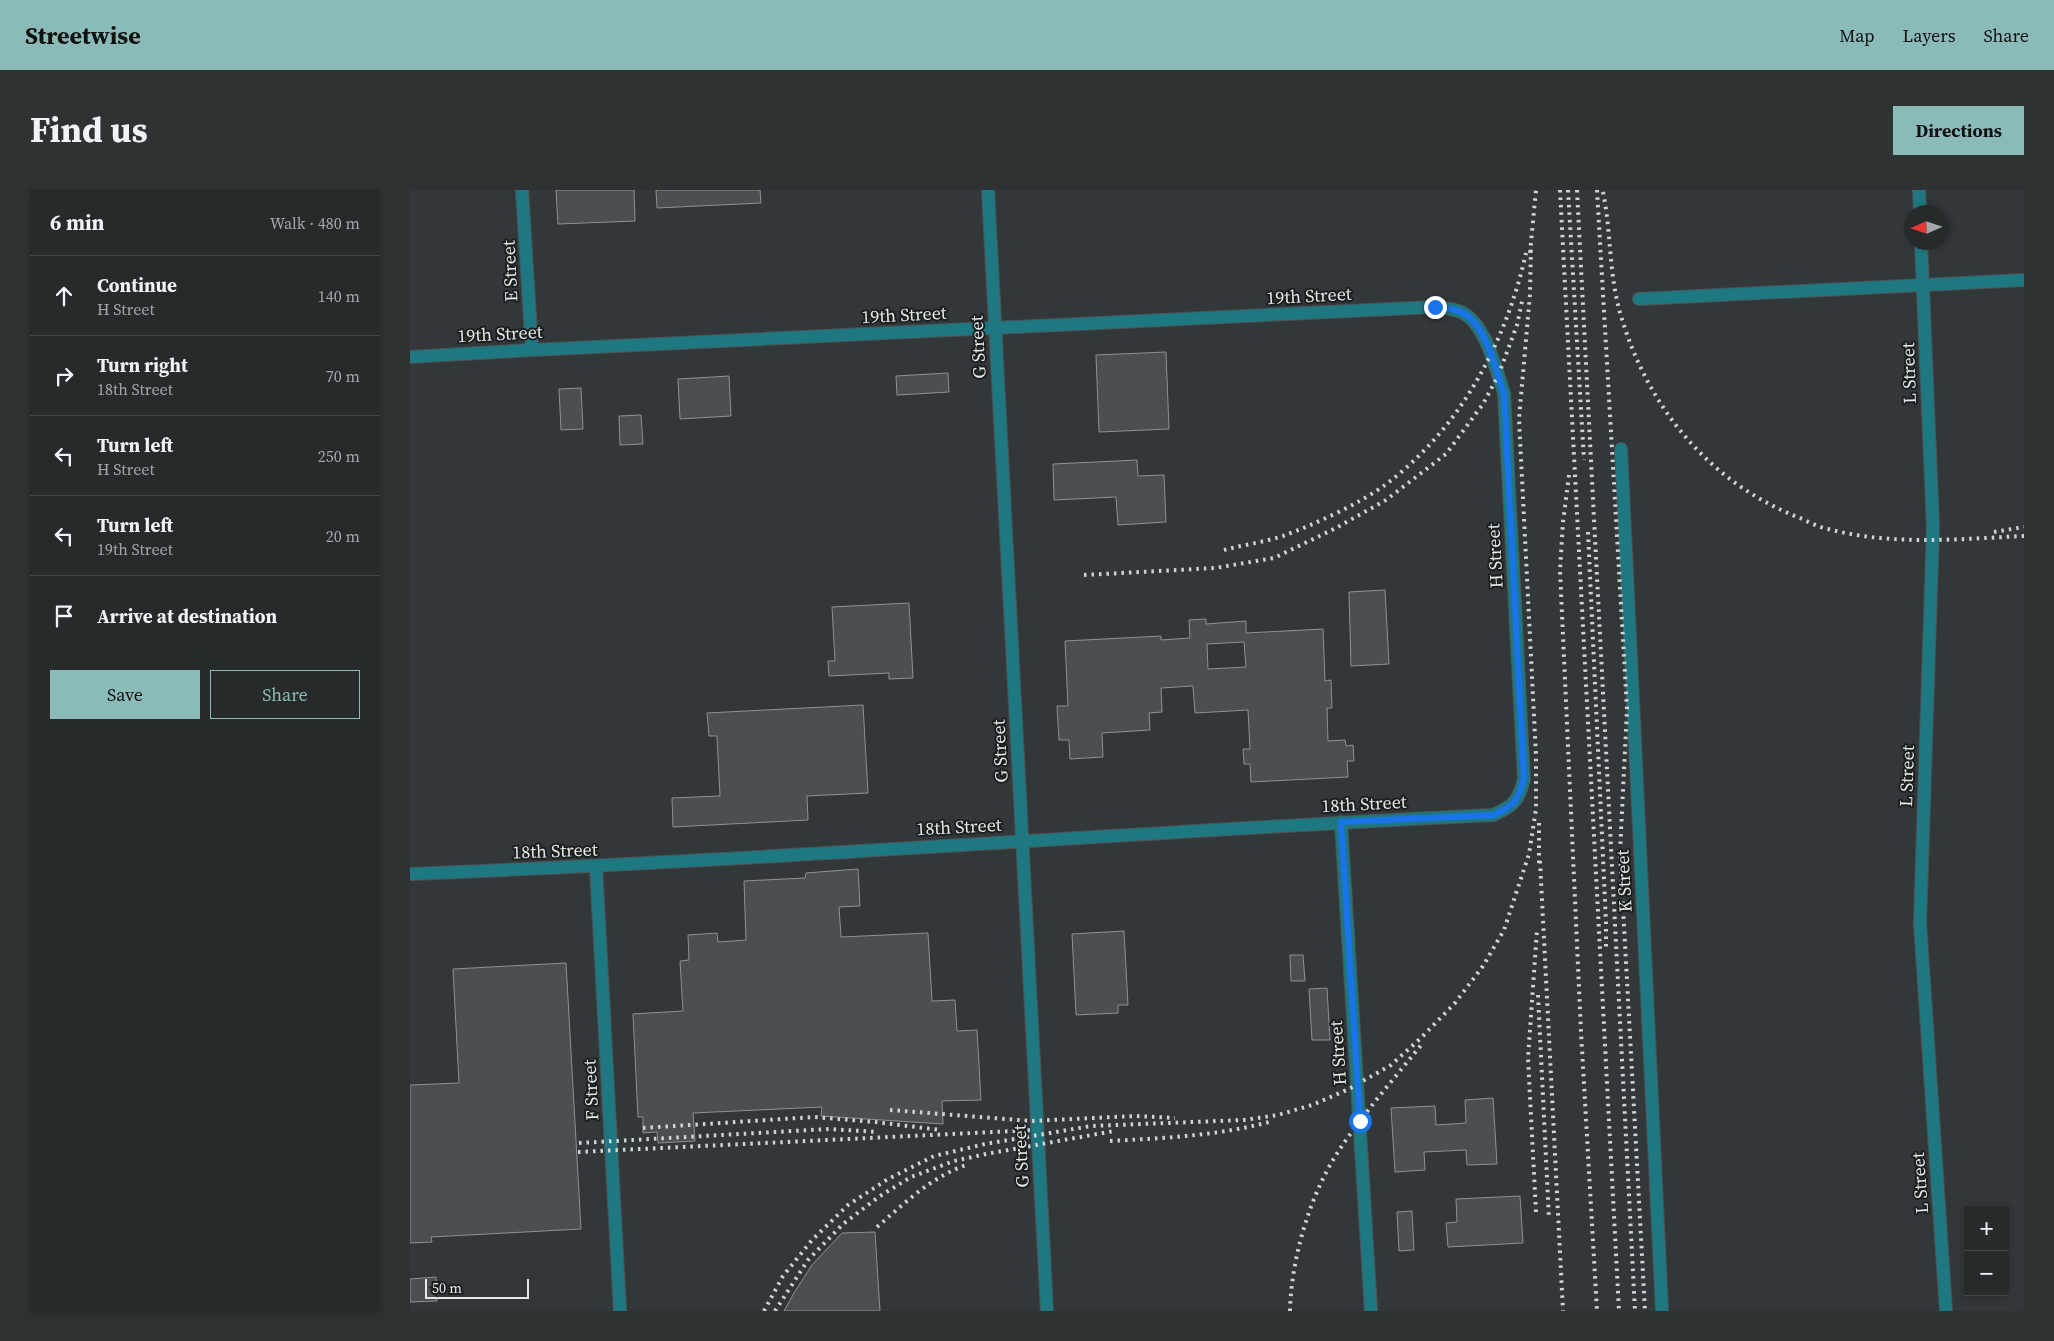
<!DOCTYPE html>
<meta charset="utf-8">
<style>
:root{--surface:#262a2b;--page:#2e3233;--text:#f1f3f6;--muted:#a4a7a9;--line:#424647;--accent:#8bbbb9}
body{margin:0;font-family:"Source Serif 4",serif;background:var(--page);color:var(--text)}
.controls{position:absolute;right:15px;bottom:15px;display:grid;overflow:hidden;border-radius:0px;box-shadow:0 2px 8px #0003}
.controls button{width:45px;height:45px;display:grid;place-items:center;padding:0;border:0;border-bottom:1px solid var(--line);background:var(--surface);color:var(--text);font:25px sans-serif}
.compass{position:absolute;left:1494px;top:15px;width:45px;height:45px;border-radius:50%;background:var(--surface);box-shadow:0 2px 8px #0003;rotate:267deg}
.scale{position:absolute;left:15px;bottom:12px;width:104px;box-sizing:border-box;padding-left:5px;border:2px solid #e4e8e8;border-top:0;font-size:14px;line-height:18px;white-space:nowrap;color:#e4e8e8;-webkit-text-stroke:4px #1c1f1f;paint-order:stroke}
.stop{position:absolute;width:15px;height:15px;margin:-11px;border:4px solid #1a73e8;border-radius:50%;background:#fff}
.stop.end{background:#1a73e8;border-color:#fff;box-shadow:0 1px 5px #0008}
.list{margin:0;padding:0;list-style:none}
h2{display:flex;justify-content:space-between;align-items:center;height:65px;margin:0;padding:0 20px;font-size:21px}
h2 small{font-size:16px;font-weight:400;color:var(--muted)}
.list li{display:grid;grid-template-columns:32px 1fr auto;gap:15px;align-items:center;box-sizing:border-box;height:80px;padding:0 20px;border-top:1px solid var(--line)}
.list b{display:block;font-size:19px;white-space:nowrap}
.list p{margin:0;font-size:16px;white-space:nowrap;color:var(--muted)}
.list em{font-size:16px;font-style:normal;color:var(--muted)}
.actions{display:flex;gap:10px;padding:15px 20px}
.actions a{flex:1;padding:11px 0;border:1px solid var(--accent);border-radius:0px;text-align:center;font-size:18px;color:var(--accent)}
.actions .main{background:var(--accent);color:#111}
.icon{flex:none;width:28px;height:28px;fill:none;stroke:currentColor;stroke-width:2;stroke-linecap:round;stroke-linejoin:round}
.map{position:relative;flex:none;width:1614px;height:1121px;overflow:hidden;border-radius:0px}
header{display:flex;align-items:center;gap:30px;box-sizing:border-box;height:70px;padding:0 25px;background:var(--accent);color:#111}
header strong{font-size:24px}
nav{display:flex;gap:28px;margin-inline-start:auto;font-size:18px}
.intro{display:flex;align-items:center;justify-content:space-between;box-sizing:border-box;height:120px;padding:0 30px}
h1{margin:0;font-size:35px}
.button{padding:12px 22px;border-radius:0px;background:var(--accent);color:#111;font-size:18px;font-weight:700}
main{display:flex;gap:30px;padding:0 30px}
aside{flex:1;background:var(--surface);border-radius:0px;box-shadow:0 2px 8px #0003}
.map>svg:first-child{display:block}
.building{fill:#4a5051;stroke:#8b9393;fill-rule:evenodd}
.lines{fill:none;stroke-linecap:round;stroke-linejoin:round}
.minor-casing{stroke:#4e5455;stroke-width:14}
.minor{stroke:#1e7882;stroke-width:12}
.rail{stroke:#cfd4d4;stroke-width:4;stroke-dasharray:2.5 5;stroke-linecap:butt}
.route{stroke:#1a73e8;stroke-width:6}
.labels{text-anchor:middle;stroke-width:4;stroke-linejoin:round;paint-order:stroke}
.street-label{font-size:18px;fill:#e4e8e8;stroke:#1c1f1f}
</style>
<header>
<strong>Streetwise</strong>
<nav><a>Map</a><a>Layers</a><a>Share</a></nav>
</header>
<div class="intro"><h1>Find us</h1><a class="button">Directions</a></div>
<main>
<aside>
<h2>6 min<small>Walk · 480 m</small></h2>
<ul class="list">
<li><svg class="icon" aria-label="ahead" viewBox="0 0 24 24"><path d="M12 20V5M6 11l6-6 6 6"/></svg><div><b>Continue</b><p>H Street</p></div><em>140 m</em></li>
<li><svg class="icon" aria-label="right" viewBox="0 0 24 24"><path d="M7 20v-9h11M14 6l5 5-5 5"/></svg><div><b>Turn right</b><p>18th Street</p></div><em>70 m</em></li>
<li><svg class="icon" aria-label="left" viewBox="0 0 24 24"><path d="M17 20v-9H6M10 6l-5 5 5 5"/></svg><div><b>Turn left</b><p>H Street</p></div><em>250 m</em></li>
<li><svg class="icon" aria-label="left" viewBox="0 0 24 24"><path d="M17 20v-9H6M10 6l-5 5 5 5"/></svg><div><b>Turn left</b><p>19th Street</p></div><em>20 m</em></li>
<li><svg class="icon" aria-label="arrive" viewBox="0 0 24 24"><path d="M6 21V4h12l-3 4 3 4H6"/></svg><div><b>Arrive at destination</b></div></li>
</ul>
<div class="actions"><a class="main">Save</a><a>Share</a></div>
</aside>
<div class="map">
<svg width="1614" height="1121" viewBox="0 0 1614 1121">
<rect width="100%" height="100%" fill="#323839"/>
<g class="building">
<path d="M146 0H224L225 31 148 34Z"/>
<path d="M246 0H350L351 13 247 18Z"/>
<path d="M756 162 759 239 689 242 686 165Z"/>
<path d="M538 183 539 202 487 205 486 186Z"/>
<path d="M319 186 321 226 270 229 268 189Z"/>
<path d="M171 198 173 239 151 240 149 199Z"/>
<path d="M231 225 233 254 210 255 209 226Z"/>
<path d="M727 270 728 286 754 285 756 332 708 335 706 307 644 310 643 274Z"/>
<path d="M975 400 979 474 941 476 939 402Z"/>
<path d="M499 413 503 488 479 489V483L419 486 418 471H425L422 417Z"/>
<path d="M796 429V434L836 431V443L913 439 915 491 921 490 922 518H917L918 551 935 550 936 556 943 555 944 571H937L938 587 841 592 840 574H834L833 559H840L838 520 785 523 783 496 751 498 752 522 739 523 740 540 692 543 693 567 660 569 659 550H649L647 516H658L655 451 751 446V450L780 448 779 430ZM834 452 836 477 798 479 797 454Z"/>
<path d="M453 515 458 603 397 606 398 630 263 637 262 608 310 606 307 546H299L297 523Z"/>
<path d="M448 679 450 716 429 717 431 747 518 743 522 811 545 810 547 841 567 840 571 910 532 911 533 934 411 926 412 917 283 923 285 951 248 953 247 942 233 943V927H228L223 824 273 821 270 771 279 770 278 745 307 743 308 752 336 750 334 691 395 688 396 683Z"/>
<path d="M714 741 718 815H708V823L666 825 662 744Z"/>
<path d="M880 765H893L895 791H881Z"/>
<path d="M156 773 171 1039 21 1047 22 1052 0 1053V895L49 893 43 779Z"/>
<path d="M917 798 920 850H902L899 799Z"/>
<path d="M1083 908 1087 974 1057 975 1056 960 1014 962 1015 980 985 982 981 918 1025 916 1026 935 1056 933 1055 910Z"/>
<path d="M1110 1006 1113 1053 1038 1057 1036 1033 1047 1032 1046 1009Z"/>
<path d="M1002 1021 1004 1060 989 1061 987 1022Z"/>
<path d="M465 1042 470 1121H374L384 1103 402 1075 432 1043Z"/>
<path d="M26 1087 27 1111 0 1112V1089Z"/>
</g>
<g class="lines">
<defs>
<g id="minor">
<path d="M112 0 122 160"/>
<path d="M578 0 637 1121"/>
<path d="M1509 0 1510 22"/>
<path d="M1511 52 1523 337 1510 733 1536 1121"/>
<path d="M1229 109 1614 90"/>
<path d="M0 167 122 160 1025 117C1032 118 1041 118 1048 121 1075 129 1086 180 1094 203L1114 589C1109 610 1104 616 1083 625 722 642 361 670 0 684"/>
<path d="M1211 259 1252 1121"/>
<path d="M931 632 961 1121"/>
<path d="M186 677 210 1121"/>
</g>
</defs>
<use href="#minor" class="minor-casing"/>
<use href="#minor" class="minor"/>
<g class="rail">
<path d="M1150 0 1209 1121"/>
<path d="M1158 0 1174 270"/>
<path d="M1167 0 1225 1121"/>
<path d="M1187 0 1217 519 1210 662 1235 1121"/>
<path d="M1193 2C1201 41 1199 81 1209 119 1235 214 1297 292 1390 328 1399 332 1408 337 1418 339 1482 356 1549 349 1614 346"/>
<path d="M1120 63 1126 0"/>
<path d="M1159 285 1153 332 1150 380 1171 842 1187 1121"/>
<path d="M1178 342 1196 733V759"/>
<path d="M1584 342 1614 337"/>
<path d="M814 360C833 355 854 352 873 346 903 335 949 314 975 295 1050 239 1096 153 1116 63"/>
<path d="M674 385 805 378 864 368 924 339 976 310 1036 264 1073 214 1088 186 1107 135 1113 107"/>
<path d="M1129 633V678"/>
<path d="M1130 671 1153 1121"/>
<path d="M1128 805 1139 1029"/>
<path d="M480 920 621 931 725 926 765 928"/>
<path d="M233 938 404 927 465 932 531 940"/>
<path d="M700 951C754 948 806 946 859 932"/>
<path d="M169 953 419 939 468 942"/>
<path d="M168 962 625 940"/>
<path d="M1126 1022 1118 868 1127 740"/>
<path d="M467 1037C496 1012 522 986 559 974"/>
<path d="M354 1121 373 1086 402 1050 438 1015 478 989 524 966 575 954 681 936 834 930 868 925 902 915 939 899 981 875 1012 847 1045 813 1073 776 1094 740 1119 664 1126 619V566L1109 229 1120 104 1121 56"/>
<path d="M365 1121 398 1070 433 1034 470 1006 501 987 544 971 576 964 704 941"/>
<path d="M880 1121C881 1071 899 1008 926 965 951 926 983 890 1012 854"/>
</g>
</g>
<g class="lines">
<path class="route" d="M950 931 931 632 1084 625C1104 616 1109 610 1114 588L1094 204C1086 180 1075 129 1048 121 1041 118 1032 118 1025 117"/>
</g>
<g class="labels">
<g class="street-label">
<text transform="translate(100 81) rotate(-93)" y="6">E Street</text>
<text transform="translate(899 106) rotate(-3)" y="6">19th Street</text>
<text transform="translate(494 125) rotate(-3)" y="6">19th Street</text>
<text transform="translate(90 144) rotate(-3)" y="6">19th Street</text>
<text transform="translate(568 157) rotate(-93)" y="6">G Street</text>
<text transform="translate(1499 183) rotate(-92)" y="6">L Street</text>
<text transform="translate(1085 366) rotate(-93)" y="6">H Street</text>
<text transform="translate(590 561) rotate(-93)" y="6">G Street</text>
<text transform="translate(1497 586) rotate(-88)" y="6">L Street</text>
<text transform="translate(954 614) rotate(-3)" y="6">18th Street</text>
<text transform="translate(549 637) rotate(-3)" y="6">18th Street</text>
<text transform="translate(145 661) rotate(-2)" y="6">18th Street</text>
<text transform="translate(1214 691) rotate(-93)" y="6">K Street</text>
<text transform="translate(928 863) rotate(-94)" y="6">H Street</text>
<text transform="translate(181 900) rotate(-93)" y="6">F Street</text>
<text transform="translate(611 966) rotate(-93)" y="6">G Street</text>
<text transform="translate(1510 993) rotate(-94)" y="6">L Street</text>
</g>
</g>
</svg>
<div class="controls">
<button>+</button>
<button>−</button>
</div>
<svg class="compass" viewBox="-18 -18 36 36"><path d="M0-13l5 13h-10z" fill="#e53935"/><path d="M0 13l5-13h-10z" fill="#a4a7a9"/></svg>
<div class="scale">50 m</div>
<div class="stop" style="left:950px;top:931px"></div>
<div class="stop end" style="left:1025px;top:117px"></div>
</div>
</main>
